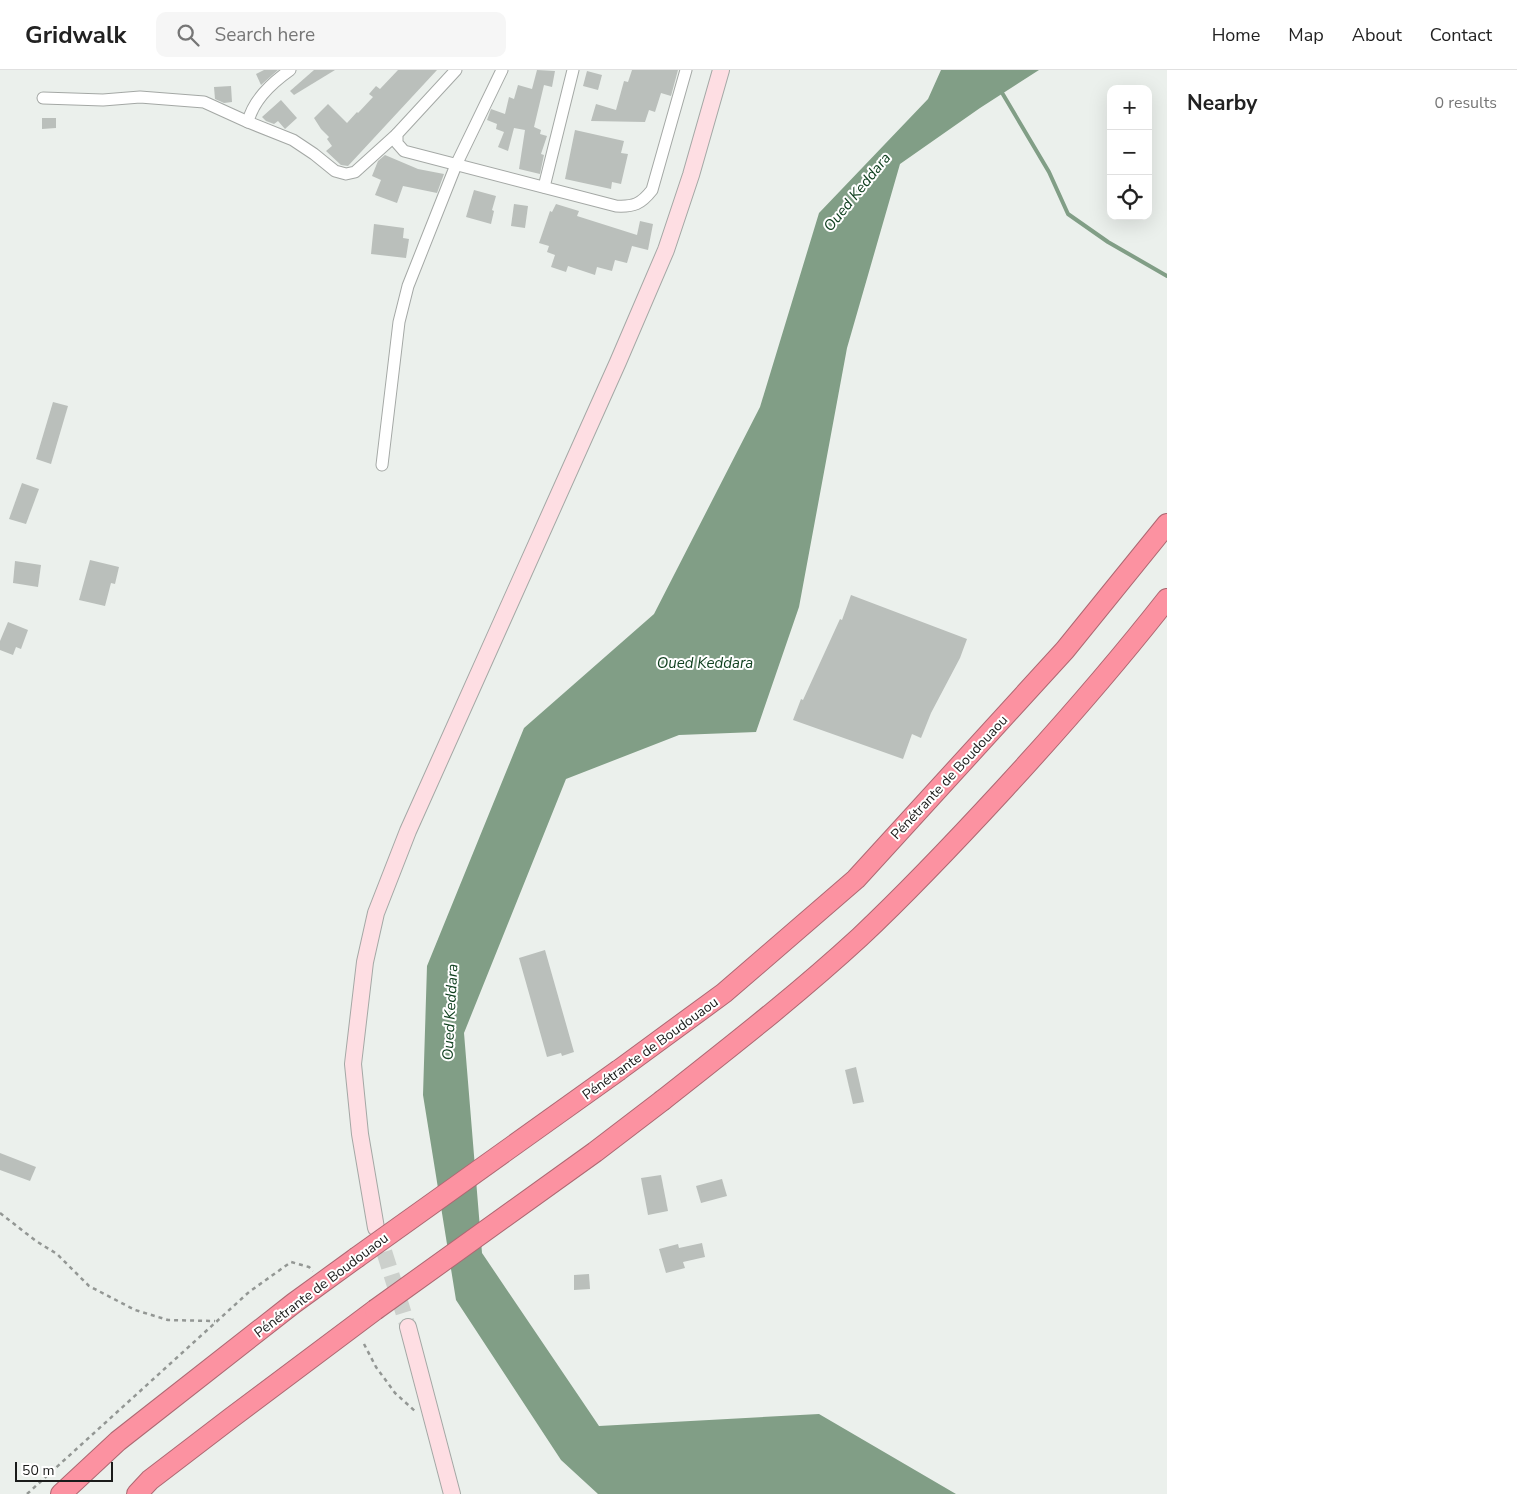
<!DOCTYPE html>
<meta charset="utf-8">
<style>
:root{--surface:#fff;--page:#f6f6f6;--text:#222;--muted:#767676;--line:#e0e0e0}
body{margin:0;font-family:"Nunito Sans",sans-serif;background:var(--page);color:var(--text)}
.controls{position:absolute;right:15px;top:15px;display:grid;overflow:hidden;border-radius:10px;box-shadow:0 5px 20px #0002}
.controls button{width:45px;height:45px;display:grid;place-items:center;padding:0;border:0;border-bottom:1px solid var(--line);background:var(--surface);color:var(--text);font:25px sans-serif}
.scale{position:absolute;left:15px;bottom:12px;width:98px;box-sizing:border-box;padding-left:5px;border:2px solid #1a1b1a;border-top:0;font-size:14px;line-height:18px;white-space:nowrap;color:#1a1b1a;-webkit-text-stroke:4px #fff;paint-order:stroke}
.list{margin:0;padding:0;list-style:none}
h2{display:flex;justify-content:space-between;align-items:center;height:65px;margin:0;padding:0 20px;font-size:21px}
h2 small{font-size:16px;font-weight:400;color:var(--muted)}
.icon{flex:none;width:28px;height:28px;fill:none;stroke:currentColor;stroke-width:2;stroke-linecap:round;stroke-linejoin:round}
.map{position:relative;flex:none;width:1167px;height:1424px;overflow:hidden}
header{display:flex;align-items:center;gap:30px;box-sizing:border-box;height:70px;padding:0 25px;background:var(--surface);border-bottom:1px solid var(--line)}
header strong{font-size:24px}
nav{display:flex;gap:28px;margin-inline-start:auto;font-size:18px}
.search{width:350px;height:45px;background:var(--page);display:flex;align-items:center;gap:12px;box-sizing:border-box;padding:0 18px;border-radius:10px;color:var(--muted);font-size:19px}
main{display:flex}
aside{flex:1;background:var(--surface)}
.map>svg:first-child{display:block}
.water{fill:#819e86}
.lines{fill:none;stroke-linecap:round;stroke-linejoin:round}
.stream{stroke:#819e86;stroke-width:4}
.building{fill:#babfbb}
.secondary-tunnel{stroke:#ccd0cc;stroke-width:16;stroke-dasharray:16 8;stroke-linecap:butt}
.minor-casing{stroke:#a4a8a5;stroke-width:13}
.secondary-casing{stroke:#a4a8a5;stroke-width:18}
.motorway-casing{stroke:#ad6872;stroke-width:22}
.path{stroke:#939794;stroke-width:2.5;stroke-dasharray:4 4;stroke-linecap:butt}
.minor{stroke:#fff;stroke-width:11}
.secondary{stroke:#fedee3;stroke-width:16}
.motorway{stroke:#fc92a1;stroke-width:20}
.motorway-bridge-casing{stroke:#ad6872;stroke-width:22;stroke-linecap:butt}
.motorway-bridge{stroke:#fc92a1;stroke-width:20}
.labels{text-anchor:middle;stroke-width:4;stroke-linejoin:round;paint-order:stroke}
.street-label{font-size:14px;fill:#1a1b1a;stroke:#fff}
.water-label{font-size:15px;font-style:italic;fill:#10401f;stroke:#fff}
</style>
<header>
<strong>Gridwalk</strong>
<div class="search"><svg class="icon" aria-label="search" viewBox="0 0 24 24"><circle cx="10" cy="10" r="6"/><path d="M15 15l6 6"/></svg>Search here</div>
<nav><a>Home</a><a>Map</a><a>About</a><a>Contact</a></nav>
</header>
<main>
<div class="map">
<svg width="1167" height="1424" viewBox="0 0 1167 1424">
<rect width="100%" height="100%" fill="#ebf0ec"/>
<path class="water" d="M941 0H1039L980 38 900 94 847 278 799 537 756 662 679 665 566 709 464 963 482 1183 599 1356 819 1344 956 1424H598L561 1390 456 1230 423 1025 427 896 524 658 654 544 760 337 819 143 928 29Z"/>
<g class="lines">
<path class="stream" d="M1001 21 1049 102 1068 144 1108 172 1167 206"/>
</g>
<g class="building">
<path d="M264 0H278L261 15 256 4Z"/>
<path d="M314 0H335L294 25 290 21Z"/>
<path d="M398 0H437L348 96 341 95 326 81 332 76 327 69 329 67 321 59 314 48 328 34 347 53 357 42 358 43 373 27 369 24 376 16 380 19Z"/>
<path d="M537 0 555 1 552 17 544 15 534 57 541 60 540 64 547 66 541 84 544 85 540 104 519 99 525 60 514 58 508 81 498 77 504 62 496 59 497 54 487 50 491 39 505 44 509 27 514 29 518 15 532 19Z"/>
<path d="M632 0H678L671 26 661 23 655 42 649 40 645 52 591 51 596 34 616 40 624 11 628 12Z"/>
<path d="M587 1 602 5 598 20 583 16Z"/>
<path d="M231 16 232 32 224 33 215 29 214 17Z"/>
<path d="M281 30 297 48 285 59 278 51 274 54 266 51 262 47Z"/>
<path d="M42 48H56V58L42 59Z"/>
<path d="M575 60 624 71 621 83 628 84 621 114 612 112 611 119 565 109Z"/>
<path d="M385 85 418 99 444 104 437 123 403 116 397 133 375 125 381 110 372 106 378 91Z"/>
<path d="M474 120 496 126 492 140 494 141 491 154 466 147Z"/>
<path d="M514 134 528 136 525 158 511 156Z"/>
<path d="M556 134 579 141 577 146 637 165 640 151 653 154 648 180 632 176 627 193 615 190 612 201 597 197 595 205 568 196 566 202 551 197 555 185 547 182 549 176 539 173 550 141 552 142Z"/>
<path d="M374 154 404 158 403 168 409 169 406 188 371 184Z"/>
<path d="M53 332 68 336 51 394 36 389Z"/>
<path d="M22 413 39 419 26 454 9 449Z"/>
<path d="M90 490 119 497 115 514 111 513 105 536 79 530Z"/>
<path d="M15 491 41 495 38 517 13 513Z"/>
<path d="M851 525 967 569 960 588 931 643 921 668 912 664 903 689 793 650 801 629 803 630 840 549 842 550Z"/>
<path d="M8 552 28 560 21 579 16 577 13 585 0 580V571Z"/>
<path d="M545 880 574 982 562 986 561 983 547 987 519 888Z"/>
<path d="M856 997 864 1032 853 1034 845 1000Z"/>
<path d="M0 1083 36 1097 30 1111 0 1100Z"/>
<path d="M661 1105 668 1141 648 1145 641 1108Z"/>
<path d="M722 1109 727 1126 701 1133 696 1116Z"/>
<path d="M702 1173 705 1187 683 1192 685 1198 666 1203 659 1179 678 1174 679 1178Z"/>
<path d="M589 1204 590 1219 574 1220V1205Z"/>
</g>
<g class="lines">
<path class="secondary-tunnel" d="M377 1159 408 1257"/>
<defs>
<g id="minor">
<path d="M290 0C273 12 253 30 248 52L293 70 314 84 335 101 346 104 355 102 397 64"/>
<path d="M456 0 397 64V73L404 81 616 136C634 137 641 134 652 120L686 0"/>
<path d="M43 28 103 30 140 27 204 32 248 52"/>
<path d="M544 117 573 0"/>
<path d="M382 395 399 252 408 216 456 95 502 0"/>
</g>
<g id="secondary">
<path d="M376 1158 360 1064 353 994 365 892 376 843 408 761 618 292 666 180 691 105 721 0"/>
<path d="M408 1257 452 1424"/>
</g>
<g id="motorway">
<path d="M619 1000 724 923 856 809 1065 580 1167 454"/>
<path d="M663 1030C730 977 797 925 860 867 911 819 958 769 1005 718 1061 657 1116 594 1167 529"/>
<path d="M61 1424 118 1371 294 1233 356 1188"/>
<path d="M137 1424 150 1410 231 1348 375 1240"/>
</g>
</defs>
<use href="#minor" class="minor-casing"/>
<use href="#secondary" class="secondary-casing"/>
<use href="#motorway" class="motorway-casing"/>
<g class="path">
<path d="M0 1143 36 1171 57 1184 89 1216 135 1240 168 1250 215 1251"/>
<path d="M364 1274 376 1297 395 1323 416 1342"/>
<path d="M27 1424 249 1222 291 1192 309 1197 313 1201"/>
</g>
<use href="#minor" class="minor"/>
<use href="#secondary" class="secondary"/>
<use href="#motorway" class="motorway"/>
<defs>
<g id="motorway-bridge">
<path d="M356 1188 619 1000"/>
<path d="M375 1240 595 1082 663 1030"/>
</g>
</defs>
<use href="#motorway-bridge" class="motorway-bridge-casing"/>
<use href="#motorway-bridge" class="motorway-bridge"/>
</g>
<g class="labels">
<g class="street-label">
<text transform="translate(949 707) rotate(-47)" y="5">Pénétrante de Boudouaou</text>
<text transform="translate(650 978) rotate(-36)" y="5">Pénétrante de Boudouaou</text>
<text transform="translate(321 1215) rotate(-37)" y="5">Pénétrante de Boudouaou</text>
</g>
<g class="water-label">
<text transform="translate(857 122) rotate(-51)" y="5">Oued Keddara</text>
<text x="705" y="598">Oued Keddara</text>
<text transform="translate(450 942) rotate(-87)" y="5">Oued Keddara</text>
</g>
</g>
</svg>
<div class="controls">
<button>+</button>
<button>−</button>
<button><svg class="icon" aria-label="locate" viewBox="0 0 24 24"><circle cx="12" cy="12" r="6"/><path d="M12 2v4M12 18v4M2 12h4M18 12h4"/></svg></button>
</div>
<div class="scale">50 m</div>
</div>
<aside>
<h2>Nearby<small>0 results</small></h2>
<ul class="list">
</ul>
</aside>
</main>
